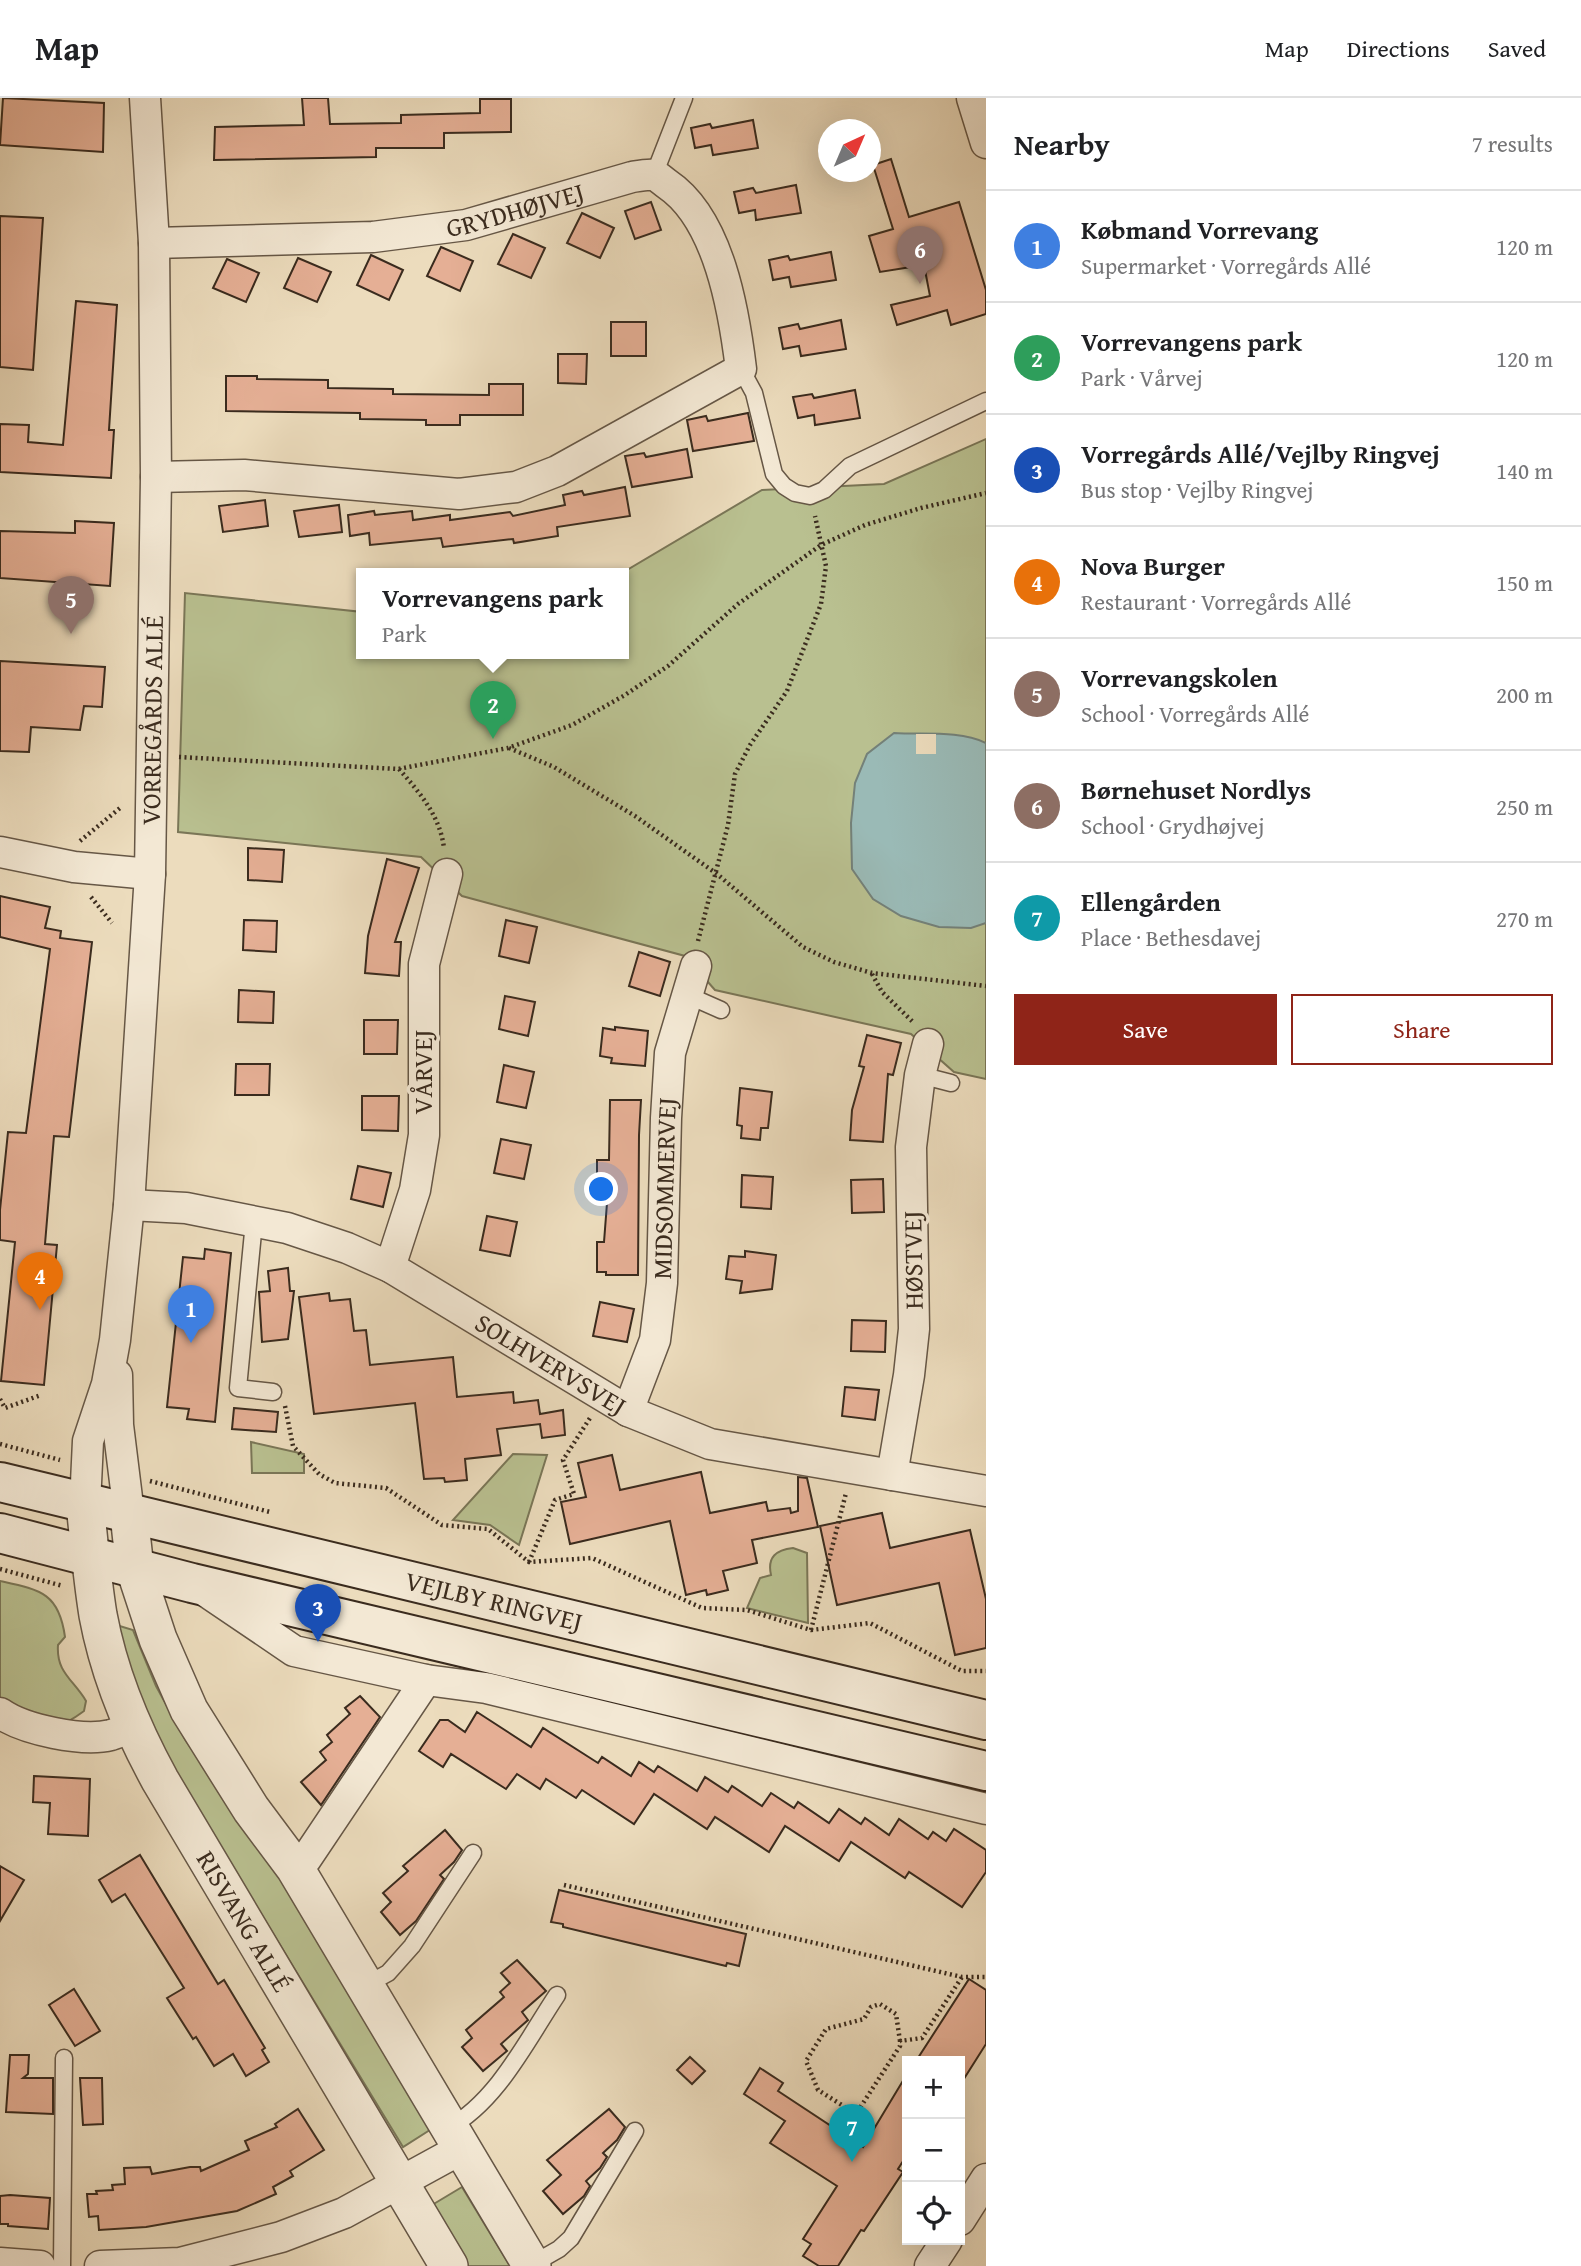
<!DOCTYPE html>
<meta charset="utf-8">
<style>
:root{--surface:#fff;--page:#f2f2f2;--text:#202124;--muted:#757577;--line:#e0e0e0;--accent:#8f2418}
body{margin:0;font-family:"Gentium Book Plus",serif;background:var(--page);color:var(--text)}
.controls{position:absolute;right:21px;bottom:21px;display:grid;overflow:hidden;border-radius:0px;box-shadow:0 7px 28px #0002}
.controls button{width:63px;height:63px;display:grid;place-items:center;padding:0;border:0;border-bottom:2px solid var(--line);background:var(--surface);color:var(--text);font:35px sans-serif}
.compass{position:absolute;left:818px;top:21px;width:63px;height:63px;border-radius:50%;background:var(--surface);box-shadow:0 7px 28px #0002;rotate:44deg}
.you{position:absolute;left:602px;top:1092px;width:24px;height:24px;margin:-18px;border:5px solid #fff;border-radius:50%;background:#1a73e8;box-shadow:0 0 0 10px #1a73e833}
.badge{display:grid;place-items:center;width:46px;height:46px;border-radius:50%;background:var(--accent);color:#fff;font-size:23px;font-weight:700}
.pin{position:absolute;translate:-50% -58px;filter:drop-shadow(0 2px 4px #0008)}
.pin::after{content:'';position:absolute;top:37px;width:24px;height:21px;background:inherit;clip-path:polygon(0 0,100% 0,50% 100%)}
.popup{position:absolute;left:356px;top:470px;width:273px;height:91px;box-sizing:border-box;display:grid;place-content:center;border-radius:0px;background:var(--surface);filter:drop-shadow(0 2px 5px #0005);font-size:23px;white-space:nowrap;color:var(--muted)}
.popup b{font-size:26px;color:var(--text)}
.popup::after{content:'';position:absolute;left:50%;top:100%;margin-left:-14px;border:14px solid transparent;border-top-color:var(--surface)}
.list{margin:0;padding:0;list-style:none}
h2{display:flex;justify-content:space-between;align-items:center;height:91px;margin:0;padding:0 28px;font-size:30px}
h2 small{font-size:23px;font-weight:400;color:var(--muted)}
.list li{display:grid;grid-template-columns:46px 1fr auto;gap:21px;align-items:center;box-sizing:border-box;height:112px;padding:0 28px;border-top:2px solid var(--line)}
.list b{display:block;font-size:26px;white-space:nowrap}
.list p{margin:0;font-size:23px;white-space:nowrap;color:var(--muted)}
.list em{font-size:23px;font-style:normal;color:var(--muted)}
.actions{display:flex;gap:14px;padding:21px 28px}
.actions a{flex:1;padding:16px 0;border:2px solid var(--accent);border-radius:0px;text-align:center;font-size:24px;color:var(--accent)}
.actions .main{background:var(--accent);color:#fff}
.icon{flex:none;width:38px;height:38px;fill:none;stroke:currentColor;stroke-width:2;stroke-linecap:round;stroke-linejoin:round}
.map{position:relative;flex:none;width:986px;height:2168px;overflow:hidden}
header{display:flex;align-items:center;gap:42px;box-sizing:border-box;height:98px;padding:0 35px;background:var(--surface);border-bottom:2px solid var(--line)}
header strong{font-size:33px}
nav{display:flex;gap:38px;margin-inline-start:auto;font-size:24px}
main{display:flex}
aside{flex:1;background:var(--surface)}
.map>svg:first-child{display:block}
.green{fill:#b9c090;stroke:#7a7657;stroke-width:2}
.water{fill:#9abab6;stroke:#748179;stroke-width:2}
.pier{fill:#ecdcbd}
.building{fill:#e5af95;stroke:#3a2b1e;stroke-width:2}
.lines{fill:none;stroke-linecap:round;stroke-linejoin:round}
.service-casing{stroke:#665746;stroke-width:19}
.minor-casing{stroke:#665746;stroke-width:33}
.tertiary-casing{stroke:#665746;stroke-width:40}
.secondary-casing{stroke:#3a2b1e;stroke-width:42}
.path{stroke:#3a2b1e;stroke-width:4.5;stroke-dasharray:2 3.5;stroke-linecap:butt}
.service{stroke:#f3e8d4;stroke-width:16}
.minor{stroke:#f3e8d4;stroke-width:30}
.tertiary{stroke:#f3e8d4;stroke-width:37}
.secondary{stroke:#f3e8d4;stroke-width:38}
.labels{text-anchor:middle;stroke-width:7;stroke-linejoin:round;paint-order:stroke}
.street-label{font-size:26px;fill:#3a2b1e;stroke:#f3e8d4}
</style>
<header>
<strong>Map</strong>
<nav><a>Map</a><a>Directions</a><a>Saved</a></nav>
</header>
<main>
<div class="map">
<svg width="986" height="2168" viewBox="0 0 986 2168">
<rect width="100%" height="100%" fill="#ecdcbd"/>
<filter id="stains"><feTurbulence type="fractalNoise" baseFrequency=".00286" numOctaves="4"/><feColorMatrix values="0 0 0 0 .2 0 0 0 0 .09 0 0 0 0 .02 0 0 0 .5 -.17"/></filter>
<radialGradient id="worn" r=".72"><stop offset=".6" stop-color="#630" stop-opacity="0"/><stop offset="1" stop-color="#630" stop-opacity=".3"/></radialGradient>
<g class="green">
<path d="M986 341V981L954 974 911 936 715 892 685 858 462 798 421 759 178 734 185 495 362 514V555H624V475H622L762 392 884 386Z"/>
<path d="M251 1344 304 1356V1375H252Z"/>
<path d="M513 1356 547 1357 519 1447 490 1427 453 1422Z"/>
<path d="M793 1450 807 1455 808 1525 747 1510 760 1480 771 1477C767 1459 776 1452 793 1450Z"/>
<path d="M0 1483C41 1492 59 1495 65 1539L58 1547C56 1575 74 1582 86 1603L84 1613C78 1617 72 1623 64 1624 50 1625 12 1608 0 1600Z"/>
<path d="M113 1526 133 1532 156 1588 186 1643 271 1759 433 2030 403 2049 158 1647Z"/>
<path d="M462 2089 510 2168H468L432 2107Z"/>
</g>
<path class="water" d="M894 635C923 637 959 632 986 645V825L971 830 939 829 901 818 873 801 852 771 851 725 855 685 867 656Z"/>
<rect class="pier" x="916" y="636" width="20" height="20"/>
<g class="building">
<path d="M3 0 104 5 103 54 0 47Z"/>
<path d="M302 0H328L330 26 401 25V17L480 15V1H511V34L444 35V50H376V59L214 62 215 29 304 27Z"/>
<path d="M753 22 758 50 713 57 711 47 695 50 691 30 710 26 712 30Z"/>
<path d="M891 61 909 119 959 104 986 192V216L951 227 947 212 897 227 891 207 930 198 924 167 880 174 869 138 893 131 873 67Z"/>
<path d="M796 87 801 115 756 122 755 112 739 115 734 94 753 90 756 95Z"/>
<path d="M651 104 661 132 635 141 625 113Z"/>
<path d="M582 115 614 130 600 160 567 145Z"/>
<path d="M0 118 43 120 33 272 0 269Z"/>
<path d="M513 136 545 150 531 180 498 166Z"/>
<path d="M441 149 473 163 460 193 427 178Z"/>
<path d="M831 154 836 182 791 189 789 179 773 182 769 162 788 158 790 162Z"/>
<path d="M371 157 403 172 389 202 357 187Z"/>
<path d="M298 160 331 174 317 204 284 190Z"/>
<path d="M227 161 259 175 246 204 213 190Z"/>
<path d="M76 203 117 207 109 332H114L111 380 0 374V326L29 327 28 344 63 347Z"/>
<path d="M841 222 846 251 801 258 799 248 783 251 779 230 798 226 800 231Z"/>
<rect x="611" y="224" width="35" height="34"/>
<path d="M558 256H587L586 286 558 285Z"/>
<path d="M226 278H257V281L328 282V290L393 291V296L489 297V286H523V317H460V327H426V322L360 321V315L226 313Z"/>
<path d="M855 292 860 320 815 327 814 317 798 320 793 299 812 296 814 300Z"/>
<path d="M748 315 754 343 693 353 687 322 706 318 708 323Z"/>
<path d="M687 351 692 379 632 389 625 358 644 355 646 359Z"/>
<path d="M625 389 630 418 557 429 558 438 514 445 513 441 443 449 441 440 370 447 369 435 350 438 348 417 374 413 375 417 412 413 413 422 450 417V422L510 414 513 418 565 407 563 397 582 393 584 397Z"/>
<path d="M265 402 268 428 223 434 219 408Z"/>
<path d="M339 407 342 434 299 439 294 413Z"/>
<path d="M75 423 114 425 110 488 0 480V433L75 435Z"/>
<path d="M0 563 105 569 102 609 84 608 80 632 31 629 29 654 0 653Z"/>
<path d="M248 750 284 752 282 784 248 782Z"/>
<path d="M387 761 419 770 395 844H401L399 878 365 875 368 838Z"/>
<path d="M0 798 50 809 45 830 61 833 60 840 92 844 69 1039 54 1038 45 1146 57 1147 44 1287 1 1283 15 1144 0 1142V1112L8 1034 26 1035 50 851 0 839Z"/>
<path d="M244 822 277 823 276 854 243 852Z"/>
<path d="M506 822 537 829 529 865 499 858Z"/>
<path d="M639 854 670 864 660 898 629 888Z"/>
<path d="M239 892 274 894 273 925 238 924Z"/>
<path d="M505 898 535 904 528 938 499 931Z"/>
<path d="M364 922H398L397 956H364Z"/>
<path d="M615 929 648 933 645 968 611 965 612 960 600 958 603 930 615 932Z"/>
<path d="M867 937 901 945 893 977 888 976 883 1044 850 1042 852 1012 864 969 859 968Z"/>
<path d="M236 966H270L269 997H235Z"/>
<path d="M504 967 534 974 526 1010 497 1004Z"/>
<path d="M740 990 772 994 768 1030H761L760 1042 741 1040 742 1028 737 1027Z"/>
<path d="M362 998H399L398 1033 362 1032Z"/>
<path d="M610 1002H641L639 1037 638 1177H606V1174H597V1144H604L607 1105H597V1062H609Z"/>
<path d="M501 1041 531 1047 524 1081 494 1075Z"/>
<path d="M358 1068 391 1075 383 1109 351 1101Z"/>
<path d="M742 1077 773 1079 771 1111 741 1109Z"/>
<path d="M883 1081 884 1114 852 1115 851 1082Z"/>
<path d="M487 1118 517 1124 510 1158 480 1152Z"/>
<path d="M205 1151 231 1155 215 1324 187 1321 189 1311 167 1309 183 1159 204 1161Z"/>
<path d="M745 1153 776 1157 772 1191 740 1195 742 1183 726 1181 729 1158 745 1159Z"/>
<path d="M288 1170 290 1193H294L288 1241 262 1244 259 1194 270 1193 268 1173Z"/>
<path d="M329 1195 330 1203 350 1201 354 1233 366 1232 370 1267 453 1259 457 1299 513 1294 514 1305 538 1302 540 1316 563 1312 565 1337 542 1340 540 1326 497 1331 501 1357 465 1361 467 1382 445 1384 444 1380 424 1381 415 1305 314 1316 299 1199Z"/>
<path d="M600 1204 634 1211 627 1244 593 1238Z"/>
<path d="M852 1222 886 1223 885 1254 851 1253Z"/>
<path d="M845 1289 879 1292 875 1322 842 1318Z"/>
<path d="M234 1310 278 1314 276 1334 232 1331Z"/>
<path d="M612 1357 620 1392 701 1374 710 1415 766 1404 768 1413 790 1410 791 1415 798 1413V1379L807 1380 818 1429 752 1442 757 1465 723 1473 728 1492 707 1497 706 1492 686 1497 670 1423 570 1446 561 1404 586 1399 578 1365Z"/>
<path d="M882 1415 890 1450 970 1432 986 1501V1550L955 1557 939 1485 837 1507 820 1428Z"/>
<path d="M360 1598 380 1619 321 1707 301 1684 326 1662 320 1654 332 1644 327 1637 350 1616 345 1610Z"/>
<path d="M477 1614 531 1649 543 1630 598 1665 602 1659 631 1678 639 1664 654 1674 658 1668 697 1693 705 1679 728 1694 732 1688 762 1708 771 1695 794 1710 798 1704 829 1725 839 1711 861 1726 865 1720 889 1737 899 1721 928 1741 933 1734 946 1743 954 1731 986 1752V1774L962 1809 909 1774 905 1780 851 1744 839 1763 785 1728 769 1754 715 1719 707 1731 654 1696 634 1726 582 1692 576 1700 546 1681 540 1691 517 1676 506 1691 451 1656 443 1669 419 1653 440 1622H448L465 1634Z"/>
<path d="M34 1678 90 1681 88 1738 48 1736 50 1705 33 1704Z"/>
<path d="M445 1732 462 1752 454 1764 440 1777 444 1781 416 1823 400 1837 381 1814 391 1804 383 1795 408 1773 403 1768Z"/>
<path d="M140 1757 218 1886 224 1882 265 1950 262 1952 269 1964 246 1978 233 1956 214 1968 196 1939 193 1941 167 1900 184 1890 125 1796 112 1804 99 1782Z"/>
<path d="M0 1768 24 1782 0 1823Z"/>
<path d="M559 1792 746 1836 739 1868 727 1865 726 1868 563 1829V1826L551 1824Z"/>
<path d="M517 1862 546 1893 522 1914 528 1922 501 1946 507 1953 483 1973 462 1949 472 1940 466 1932 504 1899 500 1894 510 1885 501 1875Z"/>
<path d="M969 1881 986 1892V1946L960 1987V1963H916Z"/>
<path d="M74 1891 100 1933 75 1948 49 1907Z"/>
<path d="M10 1957H29L28 1976 23 1980H53V2016L6 2014Z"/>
<path d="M690 1959 705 1973 692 1986 677 1972Z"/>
<path d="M760 1970 783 1985 778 1993 863 2049 907 1976V2057L898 2071 903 2074 864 2133 861 2132 838 2168H819L803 2158 811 2146 803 2141 837 2088 770 2045 785 2023 744 1996Z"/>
<path d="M80 1980H102L103 2026 83 2027Z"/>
<path d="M298 2011 324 2052 290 2073 293 2078 273 2089 276 2096 237 2113 146 2129 99 2132 98 2118 89 2119 87 2096H97L96 2093 113 2092 112 2087 125 2086 124 2070 150 2069 152 2076 190 2069H200L201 2073 249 2052 245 2043 277 2029 275 2026Z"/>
<path d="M609 2011 625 2029 617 2042 603 2055 607 2059 600 2070 586 2083 590 2088 584 2098 563 2116 543 2093 561 2077 547 2062Z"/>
<path d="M10 2097 50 2100 48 2131 8 2128V2126H0V2098Z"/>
</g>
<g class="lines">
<defs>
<g id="service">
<path d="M654 77 684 0"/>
<path d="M741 271 754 295 774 376 784 388 795 395 810 398 824 392 850 368 986 303"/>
<path d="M687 897 721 912"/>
<path d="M920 977 951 985"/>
<path d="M254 1124 238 1290 273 1294"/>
<path d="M364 1888 388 1875 412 1848 473 1755"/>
<path d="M448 2030C497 2004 527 1942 557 1897"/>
<path d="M531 2167 559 2151 571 2140 635 2033"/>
<path d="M62 2168 64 1960"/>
</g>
<g id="minor">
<path d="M972 0 986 45"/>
<path id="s1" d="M154 145 373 139 466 127 632 79C638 78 648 76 654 77 658 78 664 84 667 86 719 121 734 213 741 271L557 373 516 389 459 396 244 377 156 379"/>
<path d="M0 754 74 769 150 776"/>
<path id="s2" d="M129 1107 186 1110 287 1130 347 1150 390 1169 628 1313 710 1346 986 1393"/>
<path d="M390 1169 415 1092 424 1037V866L447 776"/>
<path d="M117 1277 118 1327 129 1416"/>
<path id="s3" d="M628 1313 655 1242 662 1185 666 1020 670 955 696 868"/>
<path d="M892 1377 909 1277 914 1231 911 1049 920 977 928 946"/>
<path id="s4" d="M85 1406 88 1343 107 1286 115 1242 129 1107 150 776 156 379 154 145 145 0"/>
<path d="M207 1494 294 1553 426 1582 486 1590 986 1711"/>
<path d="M0 1615C24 1632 83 1644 111 1637 118 1635 125 1631 132 1628"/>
<path d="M295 1770 306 1761 426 1582"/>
<path d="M960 2122 986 2081"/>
<path d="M0 2165 40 2168"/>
<path d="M100 2168 180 2165 281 2139 344 2115 461 2051"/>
<path d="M930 2168 947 2142"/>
</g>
<g id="tertiary">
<path id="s5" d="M85 1406C89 1443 92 1480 98 1517 109 1576 132 1631 160 1682L449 2168"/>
<path d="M129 1416 135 1471 158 1541 189 1612 251 1711 295 1770 532 2168"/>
</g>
<g id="secondary">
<path id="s6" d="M0 1384 986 1622"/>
<path d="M0 1435 192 1485 986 1673"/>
</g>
</defs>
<use href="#service" class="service-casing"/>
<use href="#minor" class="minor-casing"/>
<use href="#tertiary" class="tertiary-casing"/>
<use href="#secondary" class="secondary-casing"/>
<g class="path">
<path d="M509 650 554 669 635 718 717 776 803 849 834 864 872 875 986 888"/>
<path d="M179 659 398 671 508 650 572 627 625 597 668 568 738 506 821 447 865 427 921 410 986 395"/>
<path d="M399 671C420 695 440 718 444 750"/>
<path d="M80 743 120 710"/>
<path d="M91 799 112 825"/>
<path d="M698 843 728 727 735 676 750 647 787 593 821 506 826 468 815 418"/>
<path d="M872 876 882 894 914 925"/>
<path d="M0 1301 5 1310 41 1297"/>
<path d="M285 1308 293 1348 319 1376 335 1385 386 1390 442 1427 488 1431 529 1464 592 1460 702 1510 747 1512 811 1532 870 1525 962 1573H986"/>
<path d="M0 1346 60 1362"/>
<path d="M150 1383 270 1414"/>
<path d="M529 1464 555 1402 574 1396 563 1362 590 1320"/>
<path d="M0 1471 63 1488"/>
<path d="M811 1532 846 1395"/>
<path d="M564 1787 962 1879H986"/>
<path d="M900 1943 896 1916 880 1906 871 1909 864 1921 826 1931 806 1963 818 1992 856 2016 900 1948V1943L922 1940 962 1879"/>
</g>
<use href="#service" class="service"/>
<use href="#minor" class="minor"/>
<use href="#tertiary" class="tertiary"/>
<use href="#secondary" class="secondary"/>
</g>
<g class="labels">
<g class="street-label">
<text dy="9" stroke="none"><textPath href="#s1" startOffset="364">GRYDHØJVEJ</textPath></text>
<text dy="9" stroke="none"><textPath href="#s4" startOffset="789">VORREGÅRDS ALLÉ</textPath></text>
<text transform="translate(423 974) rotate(-90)" y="9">VÅRVEJ</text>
<text dy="9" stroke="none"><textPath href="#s3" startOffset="228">MIDSOMMERVEJ</textPath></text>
<text transform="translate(913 1162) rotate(-91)" y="9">HØSTVEJ</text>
<text dy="9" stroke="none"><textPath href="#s2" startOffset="458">SOLHVERVSVEJ</textPath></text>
<text dy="9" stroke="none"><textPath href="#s6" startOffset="508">VEJLBY RINGVEJ</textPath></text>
<text dy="9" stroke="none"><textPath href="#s5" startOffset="453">RISVANG ALLÉ</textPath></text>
</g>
</g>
<rect width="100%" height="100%" filter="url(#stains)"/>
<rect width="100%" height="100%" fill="url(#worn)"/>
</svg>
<div class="controls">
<button>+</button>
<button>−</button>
<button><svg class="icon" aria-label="locate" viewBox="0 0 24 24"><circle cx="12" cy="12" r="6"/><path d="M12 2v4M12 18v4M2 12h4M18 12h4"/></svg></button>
</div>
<svg class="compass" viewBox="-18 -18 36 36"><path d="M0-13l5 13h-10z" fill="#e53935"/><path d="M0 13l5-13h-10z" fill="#757577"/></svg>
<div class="you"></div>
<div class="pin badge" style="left:191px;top:1245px;background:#3f7fe0">1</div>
<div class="pin badge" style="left:493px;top:641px;background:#2e9e5b">2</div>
<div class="popup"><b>Vorrevangens park</b>Park</div>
<div class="pin badge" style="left:318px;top:1544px;background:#1a4fb4">3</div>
<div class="pin badge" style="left:40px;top:1212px;background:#e8710a">4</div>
<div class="pin badge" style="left:71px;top:536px;background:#8d6e63">5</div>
<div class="pin badge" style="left:920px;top:186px;background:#8d6e63">6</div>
<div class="pin badge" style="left:852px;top:2064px;background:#0f9aa8">7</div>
</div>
<aside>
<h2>Nearby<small>7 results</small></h2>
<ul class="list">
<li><span class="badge" style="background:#3f7fe0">1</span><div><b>Købmand Vorrevang</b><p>Supermarket · Vorregårds Allé</p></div><em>120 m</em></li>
<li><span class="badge" style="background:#2e9e5b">2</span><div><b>Vorrevangens park</b><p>Park · Vårvej</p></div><em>120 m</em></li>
<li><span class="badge" style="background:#1a4fb4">3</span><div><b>Vorregårds Allé/Vejlby Ringvej</b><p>Bus stop · Vejlby Ringvej</p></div><em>140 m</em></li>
<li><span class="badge" style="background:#e8710a">4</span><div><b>Nova Burger</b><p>Restaurant · Vorregårds Allé</p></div><em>150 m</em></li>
<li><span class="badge" style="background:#8d6e63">5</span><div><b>Vorrevangskolen</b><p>School · Vorregårds Allé</p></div><em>200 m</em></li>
<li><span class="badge" style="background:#8d6e63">6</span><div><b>Børnehuset Nordlys</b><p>School · Grydhøjvej</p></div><em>250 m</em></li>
<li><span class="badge" style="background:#0f9aa8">7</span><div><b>Ellengården</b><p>Place · Bethesdavej</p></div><em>270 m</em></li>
</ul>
<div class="actions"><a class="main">Save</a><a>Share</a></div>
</aside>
</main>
